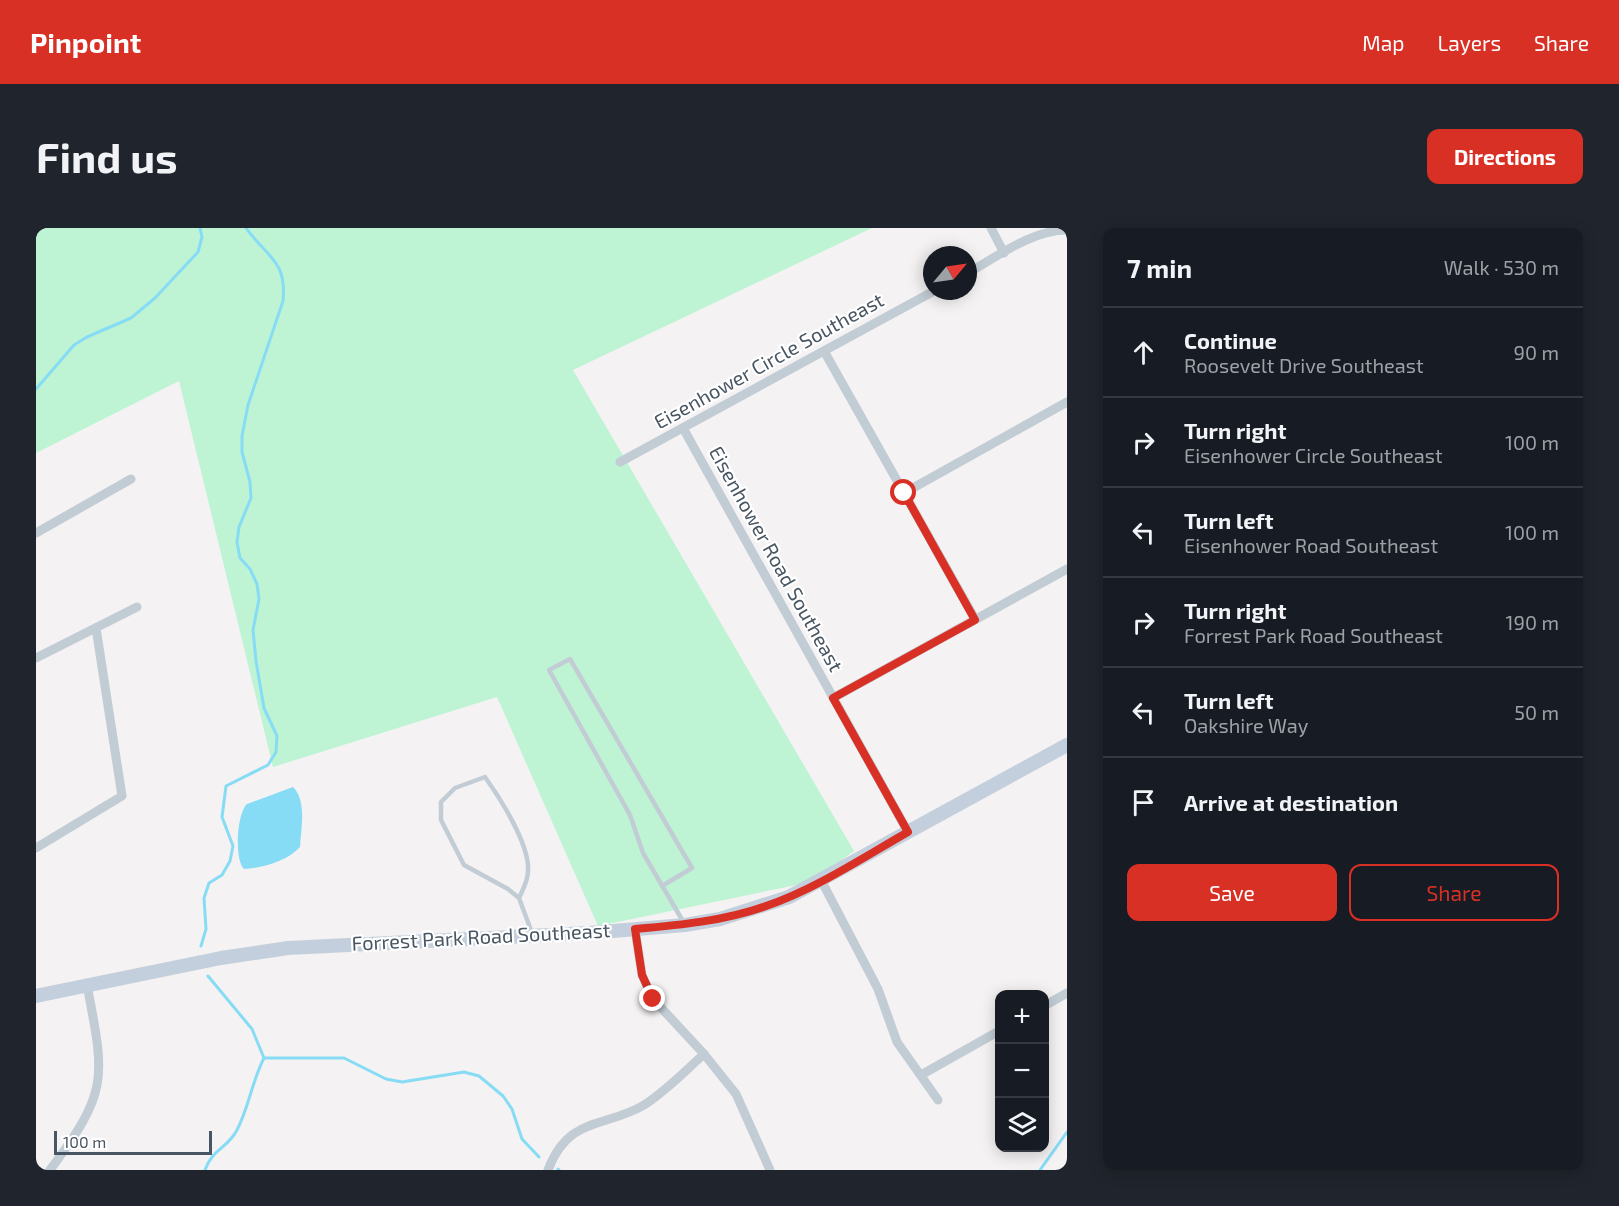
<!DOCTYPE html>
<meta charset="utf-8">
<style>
:root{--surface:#171b24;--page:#20242c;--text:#f1f3f6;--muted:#9ea1a6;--line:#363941;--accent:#d93025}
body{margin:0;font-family:"Exo 2",sans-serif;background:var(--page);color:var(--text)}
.controls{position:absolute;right:18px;bottom:18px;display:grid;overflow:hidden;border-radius:12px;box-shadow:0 3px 15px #0003}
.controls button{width:54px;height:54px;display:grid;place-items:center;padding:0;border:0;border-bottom:2px solid var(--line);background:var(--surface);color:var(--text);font:30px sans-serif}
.compass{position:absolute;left:887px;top:18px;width:54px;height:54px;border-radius:50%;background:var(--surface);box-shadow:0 3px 15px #0003;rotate:61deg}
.scale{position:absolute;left:18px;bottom:15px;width:158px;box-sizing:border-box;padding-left:6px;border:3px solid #485562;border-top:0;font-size:16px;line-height:21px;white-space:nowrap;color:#485562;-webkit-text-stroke:4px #fff;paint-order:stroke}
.stop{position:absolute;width:18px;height:18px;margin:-14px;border:4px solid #d93025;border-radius:50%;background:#fff}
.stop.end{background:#d93025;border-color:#fff;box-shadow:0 2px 6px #0008}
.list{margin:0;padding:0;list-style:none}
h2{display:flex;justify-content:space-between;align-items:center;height:78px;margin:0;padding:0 24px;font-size:26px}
h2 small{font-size:20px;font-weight:400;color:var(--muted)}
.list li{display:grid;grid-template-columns:39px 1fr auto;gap:18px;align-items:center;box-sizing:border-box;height:90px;padding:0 24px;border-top:2px solid var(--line)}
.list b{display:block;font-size:22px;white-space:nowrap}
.list p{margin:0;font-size:20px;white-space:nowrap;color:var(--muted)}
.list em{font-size:20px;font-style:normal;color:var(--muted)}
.actions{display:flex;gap:12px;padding:18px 24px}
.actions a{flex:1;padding:14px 0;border:2px solid var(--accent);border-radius:12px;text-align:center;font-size:21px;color:var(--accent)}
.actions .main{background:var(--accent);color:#fff}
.icon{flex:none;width:33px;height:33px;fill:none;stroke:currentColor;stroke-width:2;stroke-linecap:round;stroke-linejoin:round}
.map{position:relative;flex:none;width:1031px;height:942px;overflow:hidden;border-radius:12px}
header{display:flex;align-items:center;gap:36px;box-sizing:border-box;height:84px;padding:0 30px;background:var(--accent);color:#fff}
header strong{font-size:28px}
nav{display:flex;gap:33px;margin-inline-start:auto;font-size:21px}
.intro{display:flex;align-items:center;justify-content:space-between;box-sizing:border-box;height:144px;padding:0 36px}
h1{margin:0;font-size:42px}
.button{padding:15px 27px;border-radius:12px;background:var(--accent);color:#fff;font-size:21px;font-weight:700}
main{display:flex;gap:36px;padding:0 36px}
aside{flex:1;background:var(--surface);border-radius:12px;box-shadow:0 3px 15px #0003}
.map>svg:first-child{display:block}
.green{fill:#bef4d4}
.water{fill:#87dcf5}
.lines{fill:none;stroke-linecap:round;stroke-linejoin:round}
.stream{stroke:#87dcf5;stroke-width:3}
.lane{stroke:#c2ccd4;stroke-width:4.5}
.street{stroke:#c2ccd4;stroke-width:9}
.secondary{stroke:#c3cfdc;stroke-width:14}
.route{stroke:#d93025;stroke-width:8}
.labels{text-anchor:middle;stroke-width:4.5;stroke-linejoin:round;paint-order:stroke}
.street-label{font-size:20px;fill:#485562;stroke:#fff}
</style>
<header>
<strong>Pinpoint</strong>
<nav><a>Map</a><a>Layers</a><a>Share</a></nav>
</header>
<div class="intro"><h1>Find us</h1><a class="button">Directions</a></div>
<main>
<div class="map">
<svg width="1031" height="942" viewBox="0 0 1031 942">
<rect width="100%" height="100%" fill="#f4f2f2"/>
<path class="green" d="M0 0H836L537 142 818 623 775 654 562 698 461 469 237 539 143 153 0 225Z"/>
<path class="water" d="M257 559C271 573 265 600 264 619 252 633 226 640 208 641 198 631 201 585 211 576Z"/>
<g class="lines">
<g class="stream">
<path d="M0 161 38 117 51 109 95 90 119 70 162 24 166 9 164 0"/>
<path d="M165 718 170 701 168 670 173 655 186 647 194 633 197 618 186 589 190 558 232 537 240 524 241 508 228 480 220 433 217 402 223 371 221 356 214 341 204 330 201 314 203 299 215 270 214 254 206 224V208L212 177 247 73C251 33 232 30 210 0"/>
<path d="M172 748 216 801 228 830"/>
<path d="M228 830H308L350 851 366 854 428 844 443 848 467 868 476 881 486 911 503 929"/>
<path d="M522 941 523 942"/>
<path d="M169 942C177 920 192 920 201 902 213 879 216 853 228 830"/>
<path d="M1004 942 1031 904"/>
</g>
<g class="lane">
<path d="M626 658 656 640 534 431 513 442 594 587 607 625 648 695"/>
<path d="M483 670C487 661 492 653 492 643 494 617 464 570 449 549L419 560 405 574V592L428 637 472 661 483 670 496 705"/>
</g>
<g class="street">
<path d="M955 0 968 25"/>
<path d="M932 45C962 28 996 2 1031 2"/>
<path d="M788 123 939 391"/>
<path d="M647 200 872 604"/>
<path d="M584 234 898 63"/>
<path d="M868 265 1031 174"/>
<path d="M0 305 95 251"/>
<path d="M0 430 101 379"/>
<path d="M797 470 1031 341"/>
<path d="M0 620 86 568 60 400"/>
<path d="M785 652 842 761 861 814 902 872"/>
<path d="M599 701 606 747 617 771 668 826 700 866 734 942"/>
<path d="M1008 778 1031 765"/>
<path d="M885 847 963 803"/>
<path d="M14 942C73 863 69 851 51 757"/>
<path d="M512 942C533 887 570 900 608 877 630 863 648 844 668 826"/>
</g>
<path class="secondary" d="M0 768 185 730 252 720 553 705 649 697 684 691 753 669 1031 517"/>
</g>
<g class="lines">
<path class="route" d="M617 771 606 747 599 701C644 697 688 693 730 678 778 662 828 629 872 604L797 470 939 392 868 265"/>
</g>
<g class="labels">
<g class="street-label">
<text transform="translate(733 133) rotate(-29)" y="7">Eisenhower Circle Southeast</text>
<text transform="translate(740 331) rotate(61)" y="7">Eisenhower Road Southeast</text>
<text transform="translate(445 709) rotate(-3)" y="7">Forrest Park Road Southeast</text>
</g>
</g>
</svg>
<div class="controls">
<button>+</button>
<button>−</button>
<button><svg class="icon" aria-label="layers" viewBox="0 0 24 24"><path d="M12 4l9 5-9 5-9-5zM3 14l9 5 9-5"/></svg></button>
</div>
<svg class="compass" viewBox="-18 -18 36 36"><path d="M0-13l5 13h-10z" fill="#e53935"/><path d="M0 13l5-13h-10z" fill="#9ea1a6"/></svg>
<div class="scale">100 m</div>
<div class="stop" style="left:868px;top:265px"></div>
<div class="stop end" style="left:617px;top:771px"></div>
</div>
<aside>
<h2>7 min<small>Walk · 530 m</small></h2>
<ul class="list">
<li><svg class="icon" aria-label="ahead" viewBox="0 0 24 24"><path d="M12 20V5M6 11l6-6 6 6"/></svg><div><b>Continue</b><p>Roosevelt Drive Southeast</p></div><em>90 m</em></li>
<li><svg class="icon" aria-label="right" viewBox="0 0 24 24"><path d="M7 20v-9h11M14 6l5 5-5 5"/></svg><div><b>Turn right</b><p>Eisenhower Circle Southeast</p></div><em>100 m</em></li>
<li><svg class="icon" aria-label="left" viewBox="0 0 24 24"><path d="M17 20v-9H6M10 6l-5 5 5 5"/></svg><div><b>Turn left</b><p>Eisenhower Road Southeast</p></div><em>100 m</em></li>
<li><svg class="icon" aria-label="right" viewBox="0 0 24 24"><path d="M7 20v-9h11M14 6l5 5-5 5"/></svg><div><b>Turn right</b><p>Forrest Park Road Southeast</p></div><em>190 m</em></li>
<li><svg class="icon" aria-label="left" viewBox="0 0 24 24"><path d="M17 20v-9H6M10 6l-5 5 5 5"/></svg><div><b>Turn left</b><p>Oakshire Way</p></div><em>50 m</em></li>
<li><svg class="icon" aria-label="arrive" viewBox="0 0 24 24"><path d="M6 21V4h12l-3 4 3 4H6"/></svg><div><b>Arrive at destination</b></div></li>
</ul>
<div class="actions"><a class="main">Save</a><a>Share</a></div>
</aside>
</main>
